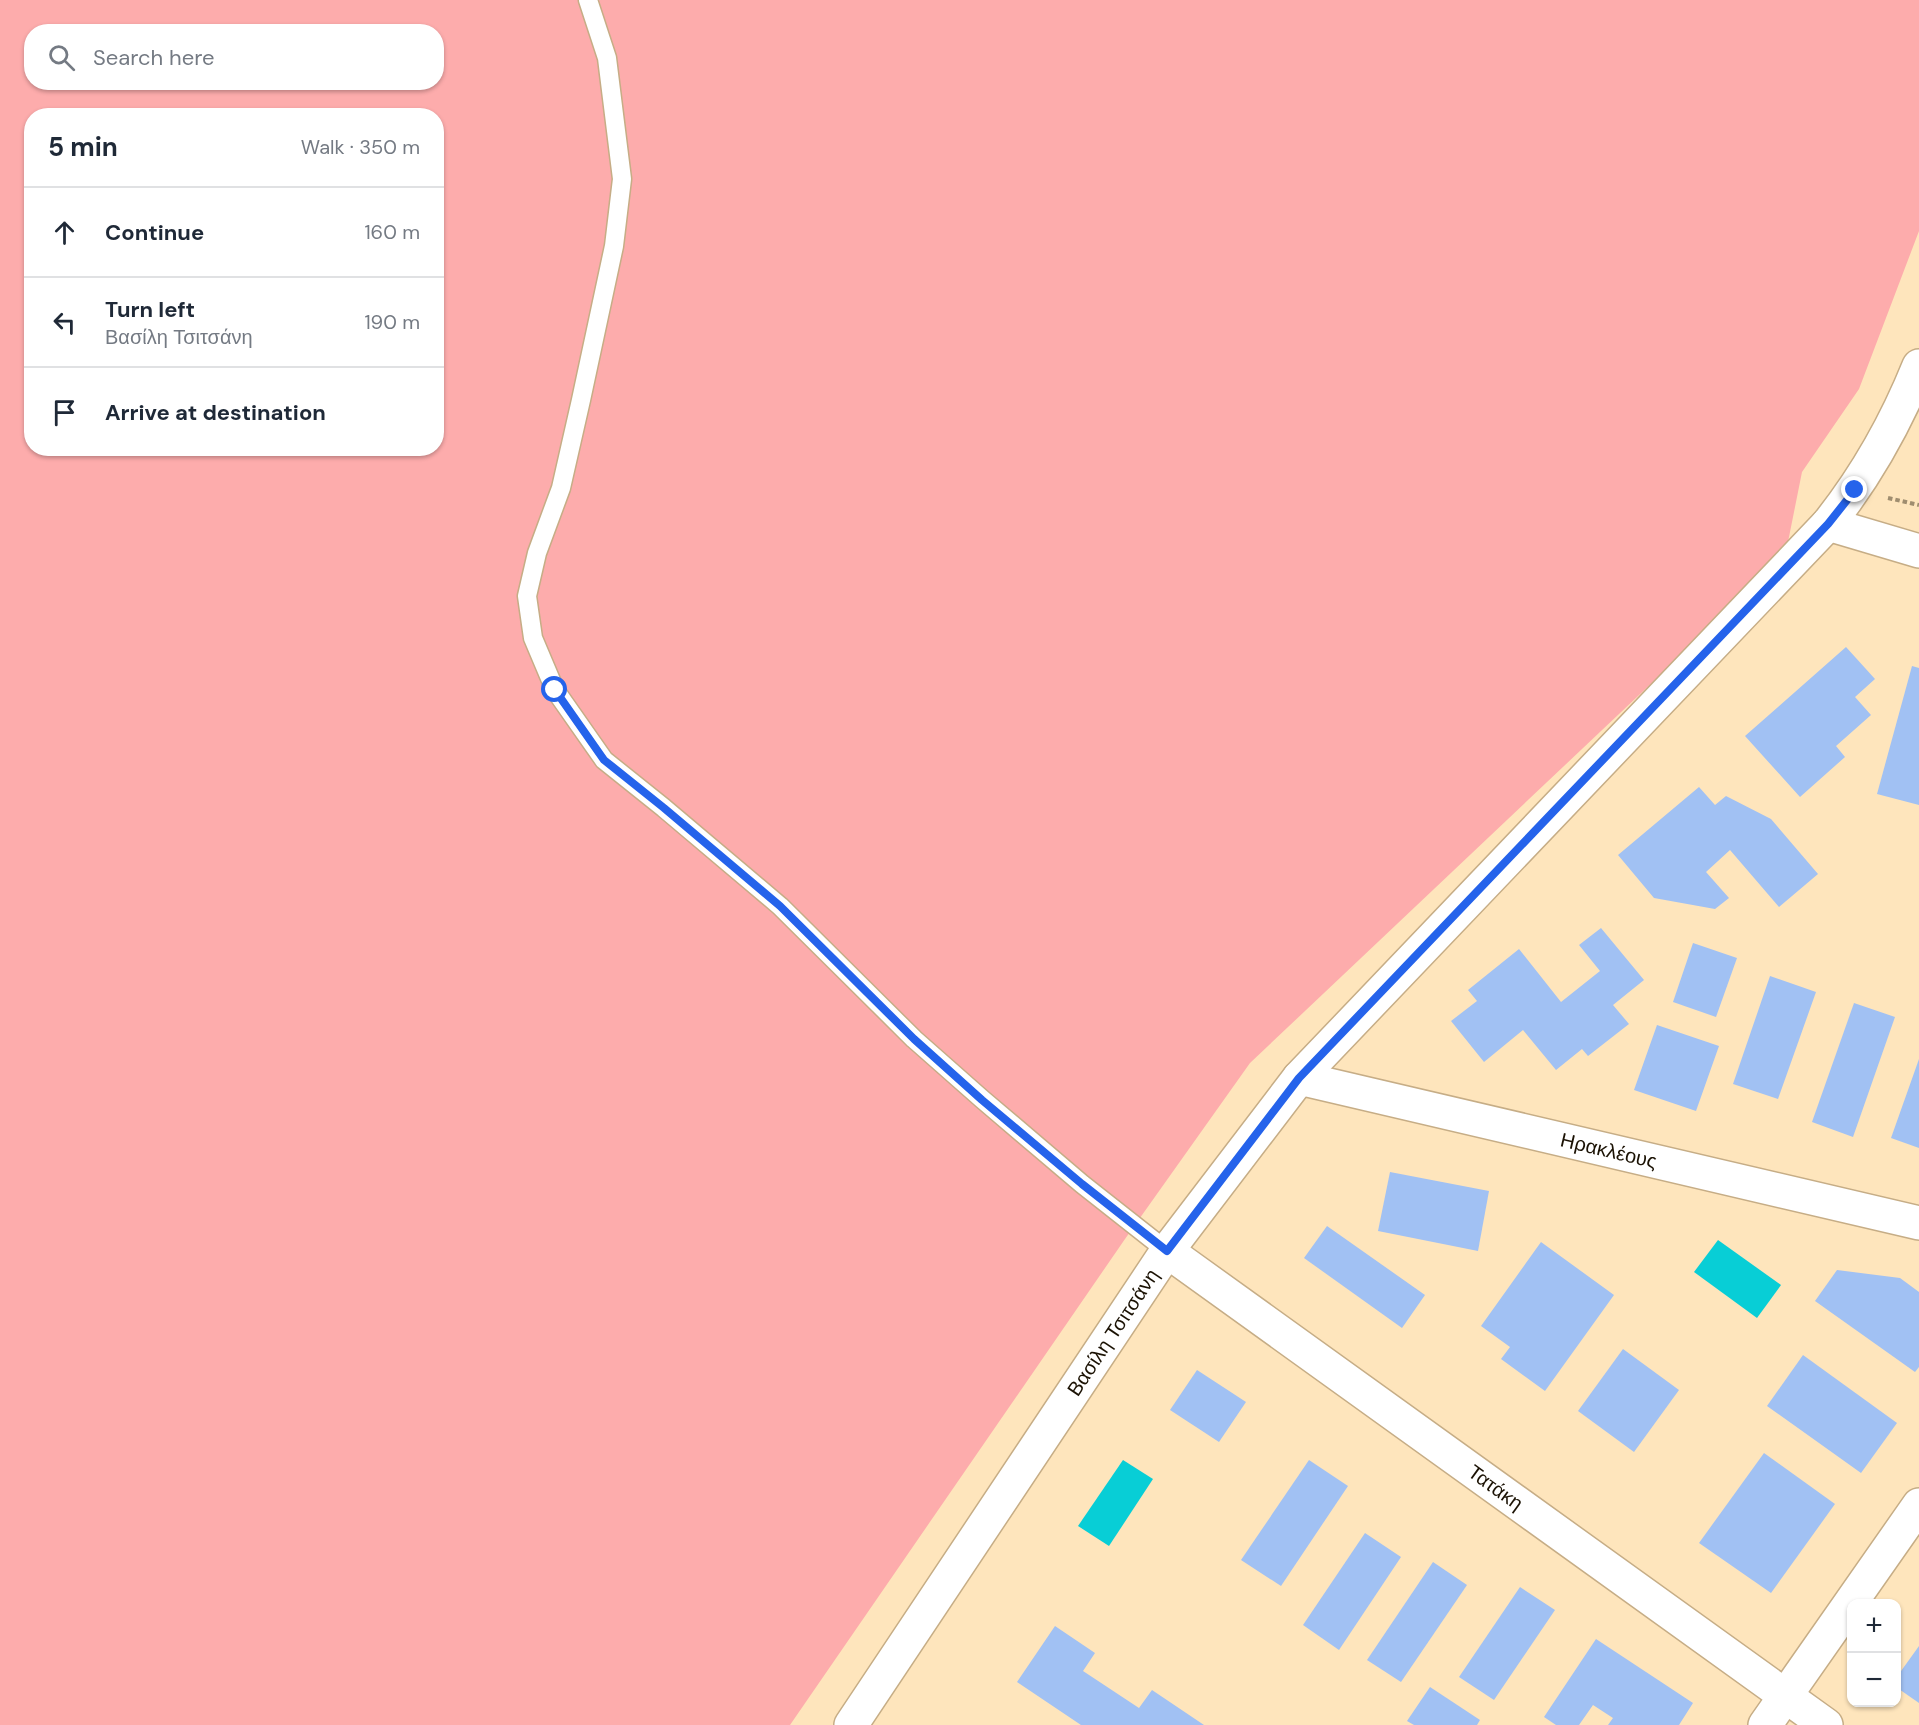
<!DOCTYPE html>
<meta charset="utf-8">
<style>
:root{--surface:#fff;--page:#f6f6f7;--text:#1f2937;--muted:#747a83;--line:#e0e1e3}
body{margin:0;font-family:"DM Sans",sans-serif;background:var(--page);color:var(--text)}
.controls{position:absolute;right:18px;bottom:18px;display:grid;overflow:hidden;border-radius:12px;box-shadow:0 2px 4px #0004}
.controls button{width:54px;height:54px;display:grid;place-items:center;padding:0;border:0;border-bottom:2px solid var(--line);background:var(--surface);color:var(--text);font:30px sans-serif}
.stop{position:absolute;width:18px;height:18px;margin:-14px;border:4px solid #2563eb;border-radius:50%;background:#fff}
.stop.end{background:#2563eb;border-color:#fff;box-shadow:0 2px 6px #0008}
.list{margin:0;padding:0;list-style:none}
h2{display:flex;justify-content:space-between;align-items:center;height:78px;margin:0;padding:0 24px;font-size:26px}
h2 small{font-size:20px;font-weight:400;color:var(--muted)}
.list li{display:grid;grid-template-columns:39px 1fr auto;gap:18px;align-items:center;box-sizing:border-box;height:90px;padding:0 24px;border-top:2px solid var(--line)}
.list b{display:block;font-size:22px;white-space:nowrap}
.list p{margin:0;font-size:20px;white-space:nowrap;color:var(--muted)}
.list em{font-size:20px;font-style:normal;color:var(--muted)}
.icon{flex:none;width:33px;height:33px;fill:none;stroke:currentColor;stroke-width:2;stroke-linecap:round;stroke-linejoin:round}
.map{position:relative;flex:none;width:1919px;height:1725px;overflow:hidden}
.search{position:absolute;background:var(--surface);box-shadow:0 2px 4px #0004;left:24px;top:24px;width:420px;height:66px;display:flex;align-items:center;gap:15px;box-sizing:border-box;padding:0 21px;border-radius:24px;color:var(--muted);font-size:22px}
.panel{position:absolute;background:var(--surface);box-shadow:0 2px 4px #0004;left:24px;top:108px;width:420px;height:348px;border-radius:24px}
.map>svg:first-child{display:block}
.green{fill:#fdacac;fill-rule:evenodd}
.water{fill:#08ced6}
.building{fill:#a1c1f3}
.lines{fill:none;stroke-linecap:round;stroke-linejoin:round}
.lane-casing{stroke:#c6ad86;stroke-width:21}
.street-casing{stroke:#c6ad86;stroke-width:36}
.secondary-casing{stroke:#c6ad86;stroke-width:36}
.path{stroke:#9f8d6f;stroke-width:4;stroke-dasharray:4.5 3;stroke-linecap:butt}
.lane{stroke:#fff;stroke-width:18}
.street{stroke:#fff;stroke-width:33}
.secondary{stroke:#fff;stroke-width:33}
.route{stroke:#2563eb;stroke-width:8}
.labels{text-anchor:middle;stroke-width:4.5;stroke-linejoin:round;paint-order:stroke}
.street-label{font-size:20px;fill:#1b1204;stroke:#fff}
</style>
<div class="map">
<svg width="1919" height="1725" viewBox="0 0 1919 1725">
<rect width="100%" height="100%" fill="#fee5bc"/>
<path class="green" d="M0 0H1919V231L1859 389 1802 472 1785 557 1250 1063 1125 1239 790 1725H0ZM32 32H436V82H32ZM32 116H436V448H32Z"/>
<g class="water">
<path d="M1718 1240 1781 1285 1757 1318 1694 1272Z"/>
<path d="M1123 1460 1153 1479 1109 1546 1078 1526Z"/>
</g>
<g class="building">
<path d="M1846 647 1875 679 1855 697 1871 715 1836 746 1845 757 1800 797 1745 736Z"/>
<path d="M1912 666 1919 668V805L1877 794Z"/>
<path d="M1699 787 1715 805 1726 796 1771 819 1818 874 1779 907 1730 850 1706 872 1729 898 1715 909 1654 898 1618 855Z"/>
<path d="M1601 928 1644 980 1613 1005 1629 1024 1588 1056 1582 1049 1556 1070 1523 1030 1484 1062 1451 1021 1477 1001 1468 990 1519 949 1561 1002 1600 971 1579 945Z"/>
<path d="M1693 943 1737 958 1716 1017 1673 1002Z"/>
<path d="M1770 976 1816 992 1778 1099 1733 1084Z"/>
<path d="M1854 1003 1895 1017 1853 1137 1812 1122Z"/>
<path d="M1657 1025 1719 1046 1696 1111 1634 1090Z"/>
<path d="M1919 1059V1148L1891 1138Z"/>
<path d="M1390 1172 1489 1191 1478 1251 1378 1231Z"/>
<path d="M1327 1226 1425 1295 1402 1328 1304 1258Z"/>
<path d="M1541 1242 1614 1295 1545 1391 1501 1359 1510 1347 1481 1326Z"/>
<path d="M1837 1270 1900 1278 1919 1292V1367L1915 1372 1815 1301Z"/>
<path d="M1623 1349 1679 1390 1634 1452 1578 1411Z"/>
<path d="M1803 1355 1897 1423 1861 1473 1767 1406Z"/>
<path d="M1197 1370 1246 1402 1219 1442 1170 1410Z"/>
<path d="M1764 1453 1835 1504 1771 1593 1699 1543Z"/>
<path d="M1309 1460 1348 1486 1281 1586 1241 1560Z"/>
<path d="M1365 1533 1401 1557 1339 1650 1303 1625Z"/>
<path d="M1433 1562 1467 1585 1401 1682 1367 1660Z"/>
<path d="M1520 1587 1555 1610 1494 1700 1459 1677Z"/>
<path d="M1055 1626 1095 1653 1083 1671 1139 1708 1152 1690 1204 1725H1081L1017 1682Z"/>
<path d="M1596 1639 1693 1703 1679 1725H1608L1613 1718 1593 1705 1579 1725H1556L1544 1717Z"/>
<path d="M1919 1646V1703L1896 1687V1678Z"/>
<path d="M1430 1687 1480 1720 1477 1725H1414L1407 1721Z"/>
</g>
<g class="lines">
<defs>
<path id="lane" d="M588 0 607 58 622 179 614 246 581 400 561 488 537 553 527 596 533 638 555 690 604 760 664 808 780 906 914 1039 982 1099 1082 1184 1167 1251"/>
<g id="street">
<path id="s1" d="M1299 1078 1919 1223"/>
</g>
<g id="secondary">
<path d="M1828 524 1919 551"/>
<path id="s2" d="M1167 1251 1826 1725"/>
<path id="s3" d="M851 1725 1167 1251 1299 1078 1828 524C1867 475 1896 423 1919 366"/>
<path d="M1765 1725 1919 1505"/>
</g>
</defs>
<use href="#lane" class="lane-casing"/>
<use href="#street" class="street-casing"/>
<use href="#secondary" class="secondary-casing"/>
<path class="path" d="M1888 498 1919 505"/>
<use href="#lane" class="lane"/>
<use href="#street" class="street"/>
<use href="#secondary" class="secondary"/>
</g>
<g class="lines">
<path class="route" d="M555 690 604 760 664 808 780 906 914 1039 982 1100 1082 1184 1167 1251 1299 1078 1828 524 1855 490"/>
</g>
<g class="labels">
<g class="street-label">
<text dy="7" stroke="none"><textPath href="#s1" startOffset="318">Ηρακλέους</textPath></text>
<text dy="7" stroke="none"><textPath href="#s3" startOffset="472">Βασίλη Τσιτσάνη</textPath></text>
<text dy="7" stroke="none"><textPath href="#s2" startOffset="405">Τατάκη</textPath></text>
</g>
</g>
</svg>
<div class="controls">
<button>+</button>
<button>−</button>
</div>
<div class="stop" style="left:555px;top:690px"></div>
<div class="stop end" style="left:1855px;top:490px"></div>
<div class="search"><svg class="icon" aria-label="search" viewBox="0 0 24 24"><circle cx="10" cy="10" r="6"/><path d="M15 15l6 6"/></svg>Search here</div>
<section class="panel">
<h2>5 min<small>Walk · 350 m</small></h2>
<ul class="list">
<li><svg class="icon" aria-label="ahead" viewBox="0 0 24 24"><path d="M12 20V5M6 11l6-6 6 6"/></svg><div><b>Continue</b></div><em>160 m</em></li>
<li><svg class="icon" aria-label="left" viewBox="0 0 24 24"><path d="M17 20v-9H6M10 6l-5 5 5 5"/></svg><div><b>Turn left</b><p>Βασίλη Τσιτσάνη</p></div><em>190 m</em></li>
<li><svg class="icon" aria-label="arrive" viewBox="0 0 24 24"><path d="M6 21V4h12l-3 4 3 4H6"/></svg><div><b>Arrive at destination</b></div></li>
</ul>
</section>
</div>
